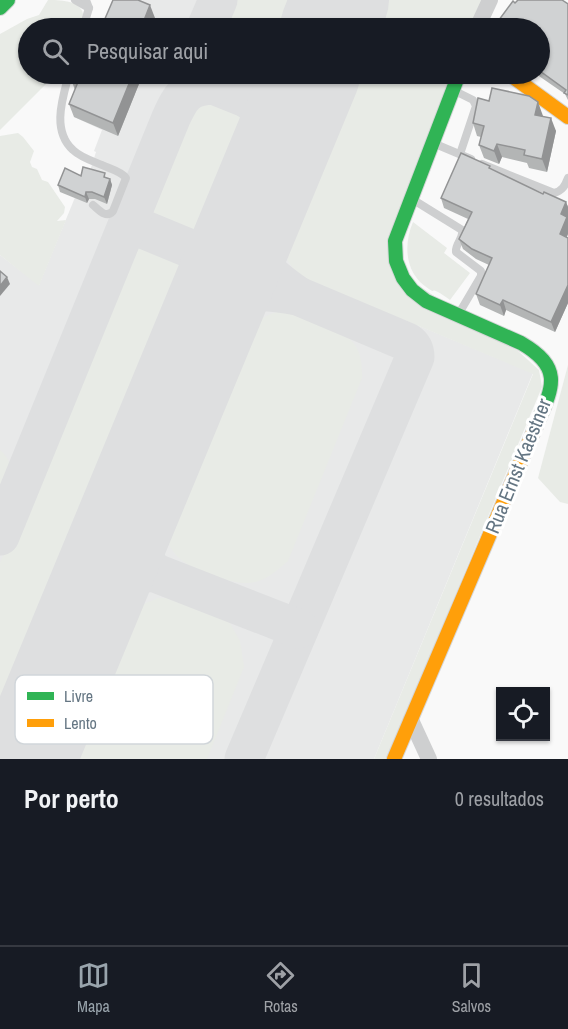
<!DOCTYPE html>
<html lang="pt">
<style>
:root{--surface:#171b24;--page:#242831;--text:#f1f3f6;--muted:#9ea1a6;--line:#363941;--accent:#99a4ac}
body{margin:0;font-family:"Archivo Narrow",sans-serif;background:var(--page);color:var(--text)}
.controls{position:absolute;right:18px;bottom:18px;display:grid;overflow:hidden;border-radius:0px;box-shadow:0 2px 4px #0004}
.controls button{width:54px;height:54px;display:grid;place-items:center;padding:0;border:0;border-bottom:2px solid var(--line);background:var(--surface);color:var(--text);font:30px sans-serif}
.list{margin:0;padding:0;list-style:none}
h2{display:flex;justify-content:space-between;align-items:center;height:78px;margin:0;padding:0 24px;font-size:26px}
h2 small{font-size:20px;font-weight:400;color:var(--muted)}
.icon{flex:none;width:33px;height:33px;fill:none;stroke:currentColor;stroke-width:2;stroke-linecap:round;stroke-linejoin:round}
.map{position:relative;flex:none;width:568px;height:759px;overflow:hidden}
.search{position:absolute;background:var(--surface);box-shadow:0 2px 4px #0004;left:18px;right:18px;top:18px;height:66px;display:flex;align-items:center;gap:15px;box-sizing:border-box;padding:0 21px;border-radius:33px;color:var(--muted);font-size:22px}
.sheet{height:186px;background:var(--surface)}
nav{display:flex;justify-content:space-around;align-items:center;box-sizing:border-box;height:84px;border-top:2px solid var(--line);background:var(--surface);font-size:16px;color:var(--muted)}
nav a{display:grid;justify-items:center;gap:3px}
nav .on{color:var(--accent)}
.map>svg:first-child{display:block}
.built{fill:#e8e9e9}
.green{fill:#e8ebe6}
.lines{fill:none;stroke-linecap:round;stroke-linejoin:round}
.taxiway{stroke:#dedfe0;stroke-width:39}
.runway{stroke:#dedfe0;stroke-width:98}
.fast-casing{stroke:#d5d6d7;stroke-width:16}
.slow-casing{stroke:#d5d6d7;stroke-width:16}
.lane{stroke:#cecfd0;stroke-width:8}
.street{stroke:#cecfd0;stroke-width:16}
.fast{stroke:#30b455;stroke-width:14}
.slow{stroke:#ff9f0a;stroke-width:14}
.wall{fill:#b3b5b5}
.shaded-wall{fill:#929394}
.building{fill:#d0d2d3;stroke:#929394;stroke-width:1.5}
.labels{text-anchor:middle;stroke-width:6;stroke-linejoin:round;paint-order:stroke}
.street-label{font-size:20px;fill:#657683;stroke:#fff}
.key{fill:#fff;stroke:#d1d6da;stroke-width:1.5}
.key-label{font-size:16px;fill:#657683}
</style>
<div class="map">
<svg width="568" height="759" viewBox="0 0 568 759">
<rect width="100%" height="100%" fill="#f9f9f9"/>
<g class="built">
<path d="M113 0H483L471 28H111Z"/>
<path d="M84 74H453L375 264 400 318 533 373 374 759H0V255L39 285 76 195 89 174 96 152 94 151 102 130 74 117 83 96Z"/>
</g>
<g class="green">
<path d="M48 0C58 0 81 0 83 14 83 18 80 25 78 28H28V74H56L0 130V34L27 19 39 15Z"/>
<path d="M231 0H304L293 28H219Z"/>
<path d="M376 0H483L471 28H364Z"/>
<path d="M225 74H276C266 93 239 79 225 74Z"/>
<path d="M345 74H453L390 267 517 350 539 370 542 387 387 759H374L533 374 402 319 403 321 308 283C283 261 281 252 285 220Z"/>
<path d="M204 99 243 112 250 122 252 128 211 232C207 235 203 237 198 238 180 240 154 223 147 207L183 115 195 102Z"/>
<path d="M18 133 23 137 34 151 30 162 32 167 37 169 42 180 48 182 65 207 64 213 57 221 66 220 39 286 0 255V136Z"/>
<path d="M413 222 447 248 444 253 470 273 450 300C446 297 442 294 438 292 429 288 437 294 429 289 405 274 403 246 413 222Z"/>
<path d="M132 246C146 246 179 251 188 262 190 264 192 268 193 271L0 743V563L127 251Z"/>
<path d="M277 312C293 313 307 318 322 324 351 336 363 344 362 378L288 561C263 583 252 589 218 577 196 569 174 563 166 537 162 527 167 503 171 492 182 462 196 433 209 403 217 384 223 363 234 344 241 331 262 316 277 312Z"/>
<path d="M568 365V504L560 502 538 478Z"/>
<path d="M0 450C21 469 9 486 0 507Z"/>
<path d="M158 598H168L216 612 225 618 231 625 240 641 244 667 207 759H62L118 621 132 609Z"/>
</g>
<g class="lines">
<g class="taxiway">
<path d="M206 28 218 0"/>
<path d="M203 74 213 85 248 99 264 101 280 100 294 95 300 89 311 74"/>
<path d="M248 99C277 122 284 129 273 165"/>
<path d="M251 216C255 263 260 269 298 296"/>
<path d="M128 223 191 249C224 270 218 292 207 324"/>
<path d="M207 324C212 317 217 307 224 302 245 287 275 292 298 296L407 342C413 346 415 350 415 357L244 759"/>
<path d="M135 500C131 527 137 550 153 572"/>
<path d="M0 536 171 118C181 96 187 86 213 85"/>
<path d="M91 604C111 584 126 575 153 572L299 629"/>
</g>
<g class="runway">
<path d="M329 28 340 0"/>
<path d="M27 759 311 74"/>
</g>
<defs>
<g id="fast">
<path d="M0 8 8 0"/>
<path d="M459 74 395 241 396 261 403 278 412 290 426 301 521 343C564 368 553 387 536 426"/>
</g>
<g id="slow">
<path d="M509 74 568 117"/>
<path d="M394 759 536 426"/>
</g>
</defs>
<use href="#fast" class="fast-casing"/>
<use href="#slow" class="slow-casing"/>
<g class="lane">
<path d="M75 0 89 8"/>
<path d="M83 28 89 8 86 0"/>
<path d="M69 74C63 97 51 130 73 150 80 157 92 161 102 165 110 169 121 171 126 178L113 211C106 219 99 210 93 205"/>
<path d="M455 91 473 100 476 106 460 154"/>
<path d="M433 143 471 159"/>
<path d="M482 164 554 193C562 191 565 186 568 178"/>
<path d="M412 199 462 230C464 238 455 244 456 252L481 271V276L458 315"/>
</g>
<g class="street">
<path d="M477 28 490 0"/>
<path d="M411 720 429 759"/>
</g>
<use href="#fast" class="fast"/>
<use href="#slow" class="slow"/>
</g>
<g class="wall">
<path d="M515 3 568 4V100L565 94 536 74H540V28Z"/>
<path d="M74 74H143L118 136 74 117 69 104 75 90 71 79Z"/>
<path d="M489 101 543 116V117L556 131 547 172 529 168 527 163 502 157 499 164 484 158 479 145 481 137 477 136 473 123Z"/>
<path d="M491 169 543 194 566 202 568 207V234L567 237 568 238V303L555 332 506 310 504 316 480 305 476 294 489 265 476 259 463 249 459 239 468 219 444 208 441 198Z"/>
<path d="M81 176 110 179 112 185 107 204 95 199H89L87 203 60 192 58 185Z"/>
</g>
<g class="shaded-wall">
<path d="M150 5 155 18 151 28H141Z"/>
<path d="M133 74H143L118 136 113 123Z"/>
<path d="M538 102 543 116 540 128 535 115Z"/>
<path d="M551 118 556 131 547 172 542 159Z"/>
<path d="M497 144 502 157 499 164 494 151Z"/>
<path d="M110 179 112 185 107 204 104 197Z"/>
<path d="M86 192 89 199 87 203 85 197Z"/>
<path d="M566 202 568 207V234L563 244 560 234 561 214Z"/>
<path d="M7 277 10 284 0 296V286Z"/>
<path d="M568 285V303L555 332 551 322Z"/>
<path d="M503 300 506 310 504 316 500 305Z"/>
</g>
<g class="building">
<path d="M113 0H138L150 5 141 28H101Z"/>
<path d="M518 0H562L568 4V95L564 93 566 90 540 71V28H493L513 1 515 3Z"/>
<path d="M74 74H133L113 123 69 104 78 82 71 79Z"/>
<path d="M492 88 529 96 538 102 535 115 551 118 542 159 524 155 525 150 497 144 494 151 479 145 484 126 473 123 478 98 489 101Z"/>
<path d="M461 153 490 166 489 168 543 194 544 192 566 202 561 214 567 217 560 234 568 238V285L551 322 503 300 500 305 476 294 492 258 472 249 459 239 472 212 441 198Z"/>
<path d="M83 167 105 173 104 177 110 179 104 197 92 192H86L85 197 58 185 65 168 81 176Z"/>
<path d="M0 271 7 277 0 286Z"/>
</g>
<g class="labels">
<g class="street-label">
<text transform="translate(518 466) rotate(-68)" y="7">Rua Ernst Kaestner</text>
</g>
</g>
<rect x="15" y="675" width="198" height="69" rx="9" class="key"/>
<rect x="27" y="692" width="27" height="8" fill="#30b455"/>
<rect x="27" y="719" width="27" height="8" fill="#ff9f0a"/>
<g class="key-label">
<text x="64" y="702">Livre</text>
<text x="64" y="729">Lento</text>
</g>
</svg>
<div class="controls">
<button><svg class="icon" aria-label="locate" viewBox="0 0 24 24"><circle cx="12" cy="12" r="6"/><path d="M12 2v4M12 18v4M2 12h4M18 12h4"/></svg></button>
</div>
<div class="search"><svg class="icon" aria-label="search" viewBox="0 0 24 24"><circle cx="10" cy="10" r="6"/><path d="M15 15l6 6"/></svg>Pesquisar aqui</div>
</div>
<section class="sheet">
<h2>Por perto<small>0 resultados</small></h2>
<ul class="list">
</ul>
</section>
<nav>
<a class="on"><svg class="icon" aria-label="map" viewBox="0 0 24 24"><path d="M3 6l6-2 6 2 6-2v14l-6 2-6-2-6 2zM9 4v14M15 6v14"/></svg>Mapa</a>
<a><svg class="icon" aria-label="directions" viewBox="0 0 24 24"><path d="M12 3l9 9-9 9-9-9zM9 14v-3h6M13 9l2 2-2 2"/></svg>Rotas</a>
<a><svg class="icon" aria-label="saved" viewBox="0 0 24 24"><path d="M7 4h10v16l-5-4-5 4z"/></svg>Salvos</a>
</nav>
